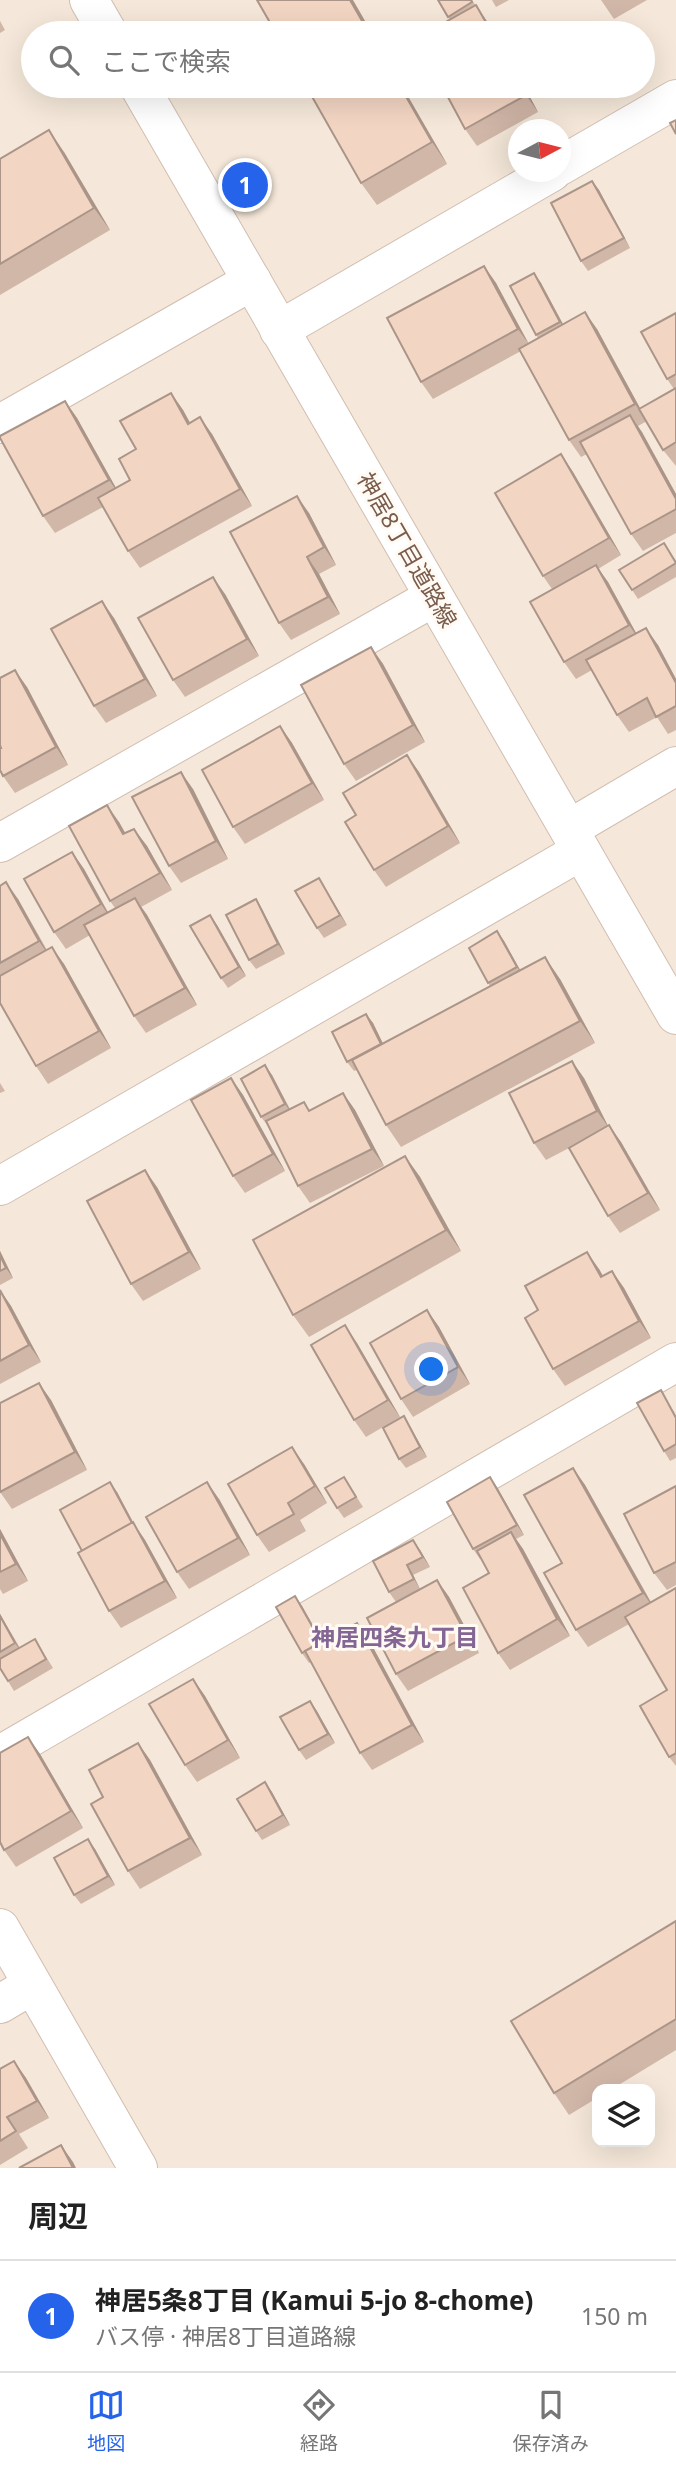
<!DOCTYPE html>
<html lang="ja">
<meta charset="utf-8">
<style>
:root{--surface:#fff;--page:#f6f6f6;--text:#222;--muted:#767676;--line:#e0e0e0;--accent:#2563eb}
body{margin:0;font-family:"Noto Sans","Noto Sans JP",sans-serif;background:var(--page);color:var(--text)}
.controls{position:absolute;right:21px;bottom:21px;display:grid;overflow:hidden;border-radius:14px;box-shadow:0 7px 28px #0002}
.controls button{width:63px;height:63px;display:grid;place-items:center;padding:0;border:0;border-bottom:2px solid var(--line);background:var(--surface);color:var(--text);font:35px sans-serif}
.compass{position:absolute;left:508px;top:119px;width:63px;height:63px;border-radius:50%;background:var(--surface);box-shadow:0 7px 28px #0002;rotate:83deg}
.you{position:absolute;left:432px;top:1370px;width:24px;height:24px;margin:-18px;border:5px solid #fff;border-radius:50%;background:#1a73e8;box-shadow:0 0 0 10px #1a73e833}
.badge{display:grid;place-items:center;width:46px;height:46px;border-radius:50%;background:var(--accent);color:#fff;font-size:23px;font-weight:700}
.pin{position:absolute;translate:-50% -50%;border:4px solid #fff;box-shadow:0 2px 7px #0006}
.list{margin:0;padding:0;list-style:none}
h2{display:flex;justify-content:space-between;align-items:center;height:91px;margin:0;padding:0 28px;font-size:30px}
h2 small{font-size:23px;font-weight:400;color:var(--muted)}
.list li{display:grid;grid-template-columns:46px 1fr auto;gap:21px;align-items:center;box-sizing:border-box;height:112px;padding:0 28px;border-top:2px solid var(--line)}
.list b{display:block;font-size:26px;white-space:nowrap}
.list p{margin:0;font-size:23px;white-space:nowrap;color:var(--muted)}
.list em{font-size:23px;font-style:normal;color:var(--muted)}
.icon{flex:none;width:38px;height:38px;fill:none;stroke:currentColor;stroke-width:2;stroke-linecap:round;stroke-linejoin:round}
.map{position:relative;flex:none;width:676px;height:2168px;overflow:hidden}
.search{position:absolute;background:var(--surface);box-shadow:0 7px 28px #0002;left:21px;right:21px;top:21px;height:77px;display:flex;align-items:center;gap:18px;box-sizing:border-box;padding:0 24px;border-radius:38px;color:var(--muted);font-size:26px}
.sheet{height:203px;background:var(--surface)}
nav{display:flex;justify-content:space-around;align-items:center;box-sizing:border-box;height:98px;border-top:2px solid var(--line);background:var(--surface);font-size:19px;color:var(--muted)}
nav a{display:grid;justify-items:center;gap:4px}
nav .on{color:var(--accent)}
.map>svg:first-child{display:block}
.residential{fill:#f5e8da;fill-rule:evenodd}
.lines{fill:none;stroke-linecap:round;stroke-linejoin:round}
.minor-casing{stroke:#d1beb0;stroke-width:40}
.minor{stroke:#fff;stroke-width:38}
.wall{fill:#d1b7a8}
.shaded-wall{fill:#aa9588}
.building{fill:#f3d5c3;stroke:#aa9588;stroke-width:2}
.labels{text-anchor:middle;stroke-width:6;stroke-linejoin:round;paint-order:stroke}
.street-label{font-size:23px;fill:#7a5c4d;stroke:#fffaf3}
.neighbourhood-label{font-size:24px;font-weight:bold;fill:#846695;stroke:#fffaf3}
</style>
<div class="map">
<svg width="676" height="2168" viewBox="0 0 676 2168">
<rect width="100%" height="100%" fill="#fdf6ec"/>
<path class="residential" d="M0 0H676V2168H0ZM33 33H643V86H33ZM518 130H560V172H518ZM597 2089H650V2142H597Z"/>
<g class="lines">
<defs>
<g id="minor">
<path d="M89 0 108 33"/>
<path d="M139 86 676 1015"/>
<path d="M560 166 676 99"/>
<path d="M279 330 552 172"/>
<path d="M0 424 252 281"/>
<path d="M569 829 676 766"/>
<path d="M0 843 434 597"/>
<path d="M0 1186 581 851"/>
<path d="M0 1755 676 1362"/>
<path d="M0 1928 138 2168"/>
<path d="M0 2004 32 1985"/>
</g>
</defs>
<use href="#minor" class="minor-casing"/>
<use href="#minor" class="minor"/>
</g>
<g class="wall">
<path d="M438 0H472L488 23 450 20Z"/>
<path d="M492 0H509L496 7Z"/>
<path d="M601 0H647L614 19Z"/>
<path d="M0 21 5 30 0 33Z"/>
<path d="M306 86H402L447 164 377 205 361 183Z"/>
<path d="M442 86H524L538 112 477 146 465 129Z"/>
<path d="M64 152 110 230 0 295V159Z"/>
<path d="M592 181 599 190 630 248 588 271 581 261Z"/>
<path d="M484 266 496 283 528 344 538 338 536 335 534 273 541 283 563 324 597 329 640 408 674 389 667 379 676 313V466L663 450 647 421 638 426 676 494V533L643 551 631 534 587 454 581 457 569 440 521 351 433 399 421 382Z"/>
<path d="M171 393 183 410 190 423 212 434 252 506 140 568 128 551 103 507 55 533 43 516 65 401 77 418 116 488 130 480 136 449Z"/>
<path d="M561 454 573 472 621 555 598 569 608 582 636 633 658 645 676 679V730L668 734 657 717 629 732 617 715 592 670 576 679 564 662 552 589 543 576Z"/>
<path d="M309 513 336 565 319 574 340 614 291 640 279 623Z"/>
<path d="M664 543 676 561V577L638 599 619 570Z"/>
<path d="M225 594 259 656 185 697 173 680Z"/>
<path d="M114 618 157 696 106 723 94 706Z"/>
<path d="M371 647 383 664 425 742 356 781 344 764Z"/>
<path d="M27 687 68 765 15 793 3 776 1 748Z"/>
<path d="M280 726 292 743 324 800 245 844 233 827Z"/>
<path d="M407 755 419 772 460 843 386 887 374 870 356 815Z"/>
<path d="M193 789 228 859 181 883 169 866Z"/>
<path d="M119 822 125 833 134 829 147 846 172 890 141 907 147 915 197 1005 146 1033 134 1016 90 935 66 949 54 932 72 852 84 869 108 912 115 908 110 901Z"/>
<path d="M0 886 18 899 47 950 64 964 111 1048 48 1084 36 1066 0 1003Z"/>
<path d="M325 888 347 925 324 938 317 928Z"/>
<path d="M256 899 262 909 285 954 256 969 249 960Z"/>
<path d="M217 925 246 976 228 988 221 978Z"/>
<path d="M504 941 520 970 560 979 595 1043 401 1147 386 1125 357 1070 354 1071 347 1062 366 1014 373 1023 383 1044 490 986 488 983Z"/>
<path d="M272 1075 290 1109 310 1110 343 1093 355 1110 384 1166 310 1203 298 1186 268 1126 261 1117Z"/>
<path d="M231 1078 243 1095 285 1171 245 1193 233 1176Z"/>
<path d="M584 1078 608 1126 621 1142 660 1210 620 1233 608 1216 569 1148 546 1160 534 1143Z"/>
<path d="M0 1083 5 1091 0 1093Z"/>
<path d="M405 1156 420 1177 461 1251 309 1337 293 1315Z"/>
<path d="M157 1187 201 1269 143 1301 131 1284Z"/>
<path d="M0 1251 13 1278 0 1285Z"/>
<path d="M599 1269 603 1276 612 1271 624 1288 651 1338 565 1386 553 1369 538 1310Z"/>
<path d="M0 1290 11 1306 41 1362 0 1384Z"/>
<path d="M427 1310 439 1327 470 1384 413 1417 401 1399Z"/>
<path d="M357 1343 400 1417 366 1437 354 1420Z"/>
<path d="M661 1390 676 1415V1458L670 1461 664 1451Z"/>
<path d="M51 1400 87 1470 12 1509 0 1492Z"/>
<path d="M410 1426 427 1457 406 1468 399 1459Z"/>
<path d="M304 1464 327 1503 300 1520 306 1531 269 1552 257 1535Z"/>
<path d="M573 1468 585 1485 651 1602 676 1588V1766L669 1757 667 1690 629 1624 588 1647 576 1630 562 1563Z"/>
<path d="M344 1477 363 1507 344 1518 337 1508Z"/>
<path d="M676 1486V1585L667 1590 654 1573Z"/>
<path d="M497 1487 524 1535 516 1539 523 1549 570 1636 510 1670 498 1653 489 1573 481 1558 480 1559 473 1549Z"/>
<path d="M117 1492 134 1524 145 1540 177 1598 121 1628 109 1611 82 1551Z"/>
<path d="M219 1499 250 1555 189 1589 177 1572Z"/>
<path d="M0 1529 28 1581 3 1594 0 1589Z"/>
<path d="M420 1550 430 1567 413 1575 420 1589 396 1602 389 1592 373 1561Z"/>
<path d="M437 1580 449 1597 479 1653 408 1691 396 1674Z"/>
<path d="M302 1606 322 1642 369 1640 424 1742 372 1770 360 1753 311 1662 309 1663 302 1653Z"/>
<path d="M0 1614 20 1648 35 1639 53 1668 14 1691 0 1668Z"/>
<path d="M193 1679 205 1696 240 1758 197 1782 185 1765Z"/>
<path d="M310 1701 335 1743 306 1760 299 1750Z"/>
<path d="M28 1737 40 1754 83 1828 16 1867 4 1850Z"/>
<path d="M138 1743 150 1760 202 1855 140 1889 128 1871 103 1797Z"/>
<path d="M265 1782 290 1825 262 1840 256 1831Z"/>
<path d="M95 1849 115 1885 81 1904 74 1895Z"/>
<path d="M676 1921V2050L612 2089H597V2098L569 2115 554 2093Z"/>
<path d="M14 2061 26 2078 49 2118 19 2134 28 2148 0 2165V2069Z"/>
</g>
<g class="shaded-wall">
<path d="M350 0H353L372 33H369Z"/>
<path d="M476 5 488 23 494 33H492Z"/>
<path d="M400 86H402L447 164 432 142Z"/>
<path d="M521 86H524L538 112 526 95Z"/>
<path d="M49 130 64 152 110 230 94 208Z"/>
<path d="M592 181 599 190 630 248 624 238Z"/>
<path d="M484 266 496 283 530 346 518 329Z"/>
<path d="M534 273 541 283 567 332 560 322Z"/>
<path d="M585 312 597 329 647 421 635 404Z"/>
<path d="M171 393 183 410 200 441 188 424Z"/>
<path d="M65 401 77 418 121 497 109 480Z"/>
<path d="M630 415 642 432 676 494V499Z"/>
<path d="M200 417 212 434 252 506 240 489Z"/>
<path d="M561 454 573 472 621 555 609 538Z"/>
<path d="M297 496 309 513 336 565 324 547Z"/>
<path d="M307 557 319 574 340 614 328 597Z"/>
<path d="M596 565 608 582 641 642 629 625Z"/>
<path d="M213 577 225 594 259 656 247 639Z"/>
<path d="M102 601 114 618 157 696 145 679Z"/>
<path d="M646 628 658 645 676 679V683Z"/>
<path d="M371 647 383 664 425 742 413 725Z"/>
<path d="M15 670 27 687 68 765 56 747Z"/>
<path d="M280 726 292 743 324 800 312 783Z"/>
<path d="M407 755 419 772 460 843 448 826Z"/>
<path d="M181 772 193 789 228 859 216 841Z"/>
<path d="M107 805 119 822 136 852 123 834Z"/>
<path d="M134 829 147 846 172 890 160 873Z"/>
<path d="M72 852 84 869 113 922 101 904Z"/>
<path d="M319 878 325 888 347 925 340 915Z"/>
<path d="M6 882 18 899 51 959 39 941Z"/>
<path d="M135 898 147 915 197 1005 185 988Z"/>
<path d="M256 899 262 909 285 954 278 944Z"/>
<path d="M210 915 217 925 246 976 239 967Z"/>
<path d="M497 931 504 941 524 977 517 967Z"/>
<path d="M52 947 64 964 111 1048 99 1031Z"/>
<path d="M545 957 560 979 595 1043 580 1021Z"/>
<path d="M366 1014 373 1023 388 1054 381 1044Z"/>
<path d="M572 1061 584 1078 609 1128 597 1111Z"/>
<path d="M265 1065 272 1075 292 1114 285 1104Z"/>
<path d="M231 1078 243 1095 285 1171 273 1154Z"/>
<path d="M343 1093 355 1110 384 1166 372 1149Z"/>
<path d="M609 1125 621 1142 660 1210 648 1193Z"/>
<path d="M405 1156 420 1177 461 1251 446 1230Z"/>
<path d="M145 1170 157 1187 201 1269 189 1252Z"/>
<path d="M0 1251 13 1278 6 1268 0 1255Z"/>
<path d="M587 1252 599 1269 613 1294 601 1277Z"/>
<path d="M612 1271 624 1288 651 1338 639 1321Z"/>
<path d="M0 1290 11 1306 41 1362 29 1345Z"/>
<path d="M427 1310 439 1327 470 1384 458 1367Z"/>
<path d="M345 1325 357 1343 400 1417 388 1400Z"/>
<path d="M39 1383 51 1400 87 1470 75 1452Z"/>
<path d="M404 1416 410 1426 427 1457 420 1447Z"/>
<path d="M292 1447 304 1464 327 1503 315 1486Z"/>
<path d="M573 1468 585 1485 655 1610 643 1593Z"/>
<path d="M490 1477 497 1487 524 1535 517 1525Z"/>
<path d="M110 1482 117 1492 134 1524 145 1540 177 1598 165 1581Z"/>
<path d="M207 1482 219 1499 250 1555 238 1538Z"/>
<path d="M0 1529 28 1581 16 1564 0 1534Z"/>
<path d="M511 1532 523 1549 570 1636 557 1619Z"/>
<path d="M413 1540 420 1550 430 1567 423 1557Z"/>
<path d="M407 1565 413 1575 420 1589 414 1579Z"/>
<path d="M437 1580 449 1597 479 1653 467 1636Z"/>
<path d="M295 1596 302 1606 328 1652 322 1642Z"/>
<path d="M0 1614 22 1653 15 1643 0 1616Z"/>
<path d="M357 1623 369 1640 424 1742 412 1725Z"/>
<path d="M193 1679 205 1696 240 1758 228 1740Z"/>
<path d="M310 1701 317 1711 335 1743 328 1734Z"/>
<path d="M28 1737 40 1754 83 1828 71 1811Z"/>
<path d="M138 1743 150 1760 202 1855 190 1838Z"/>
<path d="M265 1782 272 1792 290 1825 283 1815Z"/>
<path d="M88 1839 95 1849 115 1885 108 1876Z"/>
<path d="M14 2061 26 2078 49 2118 37 2101Z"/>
<path d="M61 2145 73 2162 76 2168H73Z"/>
</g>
<g class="building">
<path d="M257 0H350L369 33H276Z"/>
<path d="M438 0H471L472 2 448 17Z"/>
<path d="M476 5 492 33H426Z"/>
<path d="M306 86H400L432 142 361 183Z"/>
<path d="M442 86H521L526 95 465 129Z"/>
<path d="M676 120V134L670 123Z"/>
<path d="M49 130 94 208 0 264V159Z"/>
<path d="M592 181 624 238 581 261 551 203Z"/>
<path d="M484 266 518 329 421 382 387 318Z"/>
<path d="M534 273 560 322 536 335 510 286Z"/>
<path d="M585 312 635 404 569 440 519 349Z"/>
<path d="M676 313V374L667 379 641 332Z"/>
<path d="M676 388V442L663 450 639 409Z"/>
<path d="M171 393 188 424 200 417 240 489 128 551 98 498 130 480 119 459 136 449 120 421Z"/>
<path d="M65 401 109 480 43 516 0 438V436Z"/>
<path d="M630 415 676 499V509L631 534 580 442Z"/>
<path d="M561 454 609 538 543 576 495 493Z"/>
<path d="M297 496 324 547 307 557 328 597 279 623 230 532Z"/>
<path d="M664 543 676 563 632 590 619 570Z"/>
<path d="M596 565 629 625 564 662 530 602Z"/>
<path d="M213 577 247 639 173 680 138 618Z"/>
<path d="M102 601 145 679 94 706 51 629Z"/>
<path d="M646 628 676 683V706L656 717 647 698 617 715 586 660Z"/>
<path d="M371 647 413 725 344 764 301 685Z"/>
<path d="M15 670 56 747 3 776 0 770V748H1L0 745V678Z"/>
<path d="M280 726 312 783 233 827 202 770Z"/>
<path d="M407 755 448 826 374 870 345 822 356 815 343 793Z"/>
<path d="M181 772 216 841 169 866 132 797Z"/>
<path d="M107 805 123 834 134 829 160 873 110 901 69 826Z"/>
<path d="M72 852 101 904 54 932 24 879Z"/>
<path d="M319 878 340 915 317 928 295 891Z"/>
<path d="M6 882 39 941 0 963V886Z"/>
<path d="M135 898 185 988 134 1016 84 925Z"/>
<path d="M256 899 278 944 249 960 226 915Z"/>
<path d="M210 915 239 967 221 978 190 926Z"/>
<path d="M497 931 517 967 488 983 469 948Z"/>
<path d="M52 947 99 1031 36 1066 0 1003V976Z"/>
<path d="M545 957 580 1021 386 1125 352 1060Z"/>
<path d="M366 1014 381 1044 347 1062 332 1032Z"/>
<path d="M572 1061 597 1111 534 1143 509 1093Z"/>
<path d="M265 1065 285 1104 261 1117 241 1079Z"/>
<path d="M231 1078 273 1154 233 1176 191 1100Z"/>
<path d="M343 1093 372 1149 298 1186 266 1121 304 1102 309 1111Z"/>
<path d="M609 1125 648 1193 608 1216 569 1148Z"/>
<path d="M405 1156 446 1230 293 1315 253 1240Z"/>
<path d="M145 1170 189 1252 131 1284 87 1201Z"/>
<path d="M587 1252 601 1277 612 1271 639 1321 553 1369 525 1318 538 1310 525 1286Z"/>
<path d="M0 1255 6 1268 0 1271Z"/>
<path d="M0 1290 29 1345 0 1361Z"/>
<path d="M427 1310 458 1367 401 1399 370 1343Z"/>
<path d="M345 1325 388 1400 354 1420 311 1345Z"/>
<path d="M39 1383 75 1452 0 1492V1403Z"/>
<path d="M661 1390 676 1418V1444L664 1451 637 1403Z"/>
<path d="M404 1416 420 1447 399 1459 383 1428Z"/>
<path d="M292 1447 315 1486 288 1503 294 1514 257 1535 228 1484Z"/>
<path d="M573 1468 643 1593 576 1630 544 1573 562 1563 524 1495Z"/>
<path d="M344 1477 356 1497 337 1508 325 1488Z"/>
<path d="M490 1477 517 1525 473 1549 447 1502Z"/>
<path d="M110 1482 132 1523 82 1551 60 1510Z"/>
<path d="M207 1482 238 1538 177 1572 146 1517Z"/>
<path d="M676 1486V1562L654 1573 624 1514Z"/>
<path d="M133 1522 165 1581 109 1611 78 1553Z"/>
<path d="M511 1532 557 1619 498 1653 463 1588 489 1573 477 1551Z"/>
<path d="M0 1534 16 1564 0 1572Z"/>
<path d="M413 1540 423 1557 407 1565 414 1579 389 1592 373 1561Z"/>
<path d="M437 1580 467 1636 396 1674 367 1618Z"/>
<path d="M676 1588V1753L669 1757 640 1706 667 1690 625 1617Z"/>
<path d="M295 1596 321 1642 302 1653 276 1607Z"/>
<path d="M0 1616 15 1643 0 1652Z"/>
<path d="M357 1623 412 1725 360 1753 305 1651Z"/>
<path d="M35 1639 46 1659 8 1681 0 1668V1659Z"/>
<path d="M193 1679 228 1740 185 1765 149 1704Z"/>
<path d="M310 1701 328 1734 299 1750 280 1717Z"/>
<path d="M28 1737 71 1811 4 1850 0 1842V1753Z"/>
<path d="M138 1743 190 1838 128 1871 91 1804 103 1797 89 1770Z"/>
<path d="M265 1782 283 1815 256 1831 237 1799Z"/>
<path d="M88 1839 108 1876 74 1895 54 1858Z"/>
<path d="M676 1921V2019L554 2093 511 2021Z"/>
<path d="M14 2061 37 2101 7 2117 16 2131 0 2141V2069Z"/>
<path d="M61 2145 73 2168H19Z"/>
</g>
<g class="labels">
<g class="street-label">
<text transform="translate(407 550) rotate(60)" y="8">神居8丁目道路線</text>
</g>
<g class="neighbourhood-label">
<text x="395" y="1646">神居四条九丁目</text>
</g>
</g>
</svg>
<div class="controls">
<button><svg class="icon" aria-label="layers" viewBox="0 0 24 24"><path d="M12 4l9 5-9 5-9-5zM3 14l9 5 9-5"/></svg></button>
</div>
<svg class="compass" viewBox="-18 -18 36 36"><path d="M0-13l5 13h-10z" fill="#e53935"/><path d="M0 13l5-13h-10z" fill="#767676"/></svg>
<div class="you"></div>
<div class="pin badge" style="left:245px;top:185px">1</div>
<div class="search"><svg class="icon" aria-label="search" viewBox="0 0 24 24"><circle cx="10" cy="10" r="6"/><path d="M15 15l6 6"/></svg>ここで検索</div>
</div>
<section class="sheet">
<h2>周辺<small></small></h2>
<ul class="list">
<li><span class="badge">1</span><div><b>神居5条8丁目 (Kamui 5-jo 8-chome)</b><p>バス停 · 神居8丁目道路線</p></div><em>150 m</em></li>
</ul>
</section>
<nav>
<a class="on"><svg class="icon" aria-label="map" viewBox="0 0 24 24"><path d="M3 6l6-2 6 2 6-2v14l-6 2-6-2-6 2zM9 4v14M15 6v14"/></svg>地図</a>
<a><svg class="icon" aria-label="directions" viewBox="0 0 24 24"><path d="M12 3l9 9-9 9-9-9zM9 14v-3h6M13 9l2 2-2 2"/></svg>経路</a>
<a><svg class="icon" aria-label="saved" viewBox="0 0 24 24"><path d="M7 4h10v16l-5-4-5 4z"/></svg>保存済み</a>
</nav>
